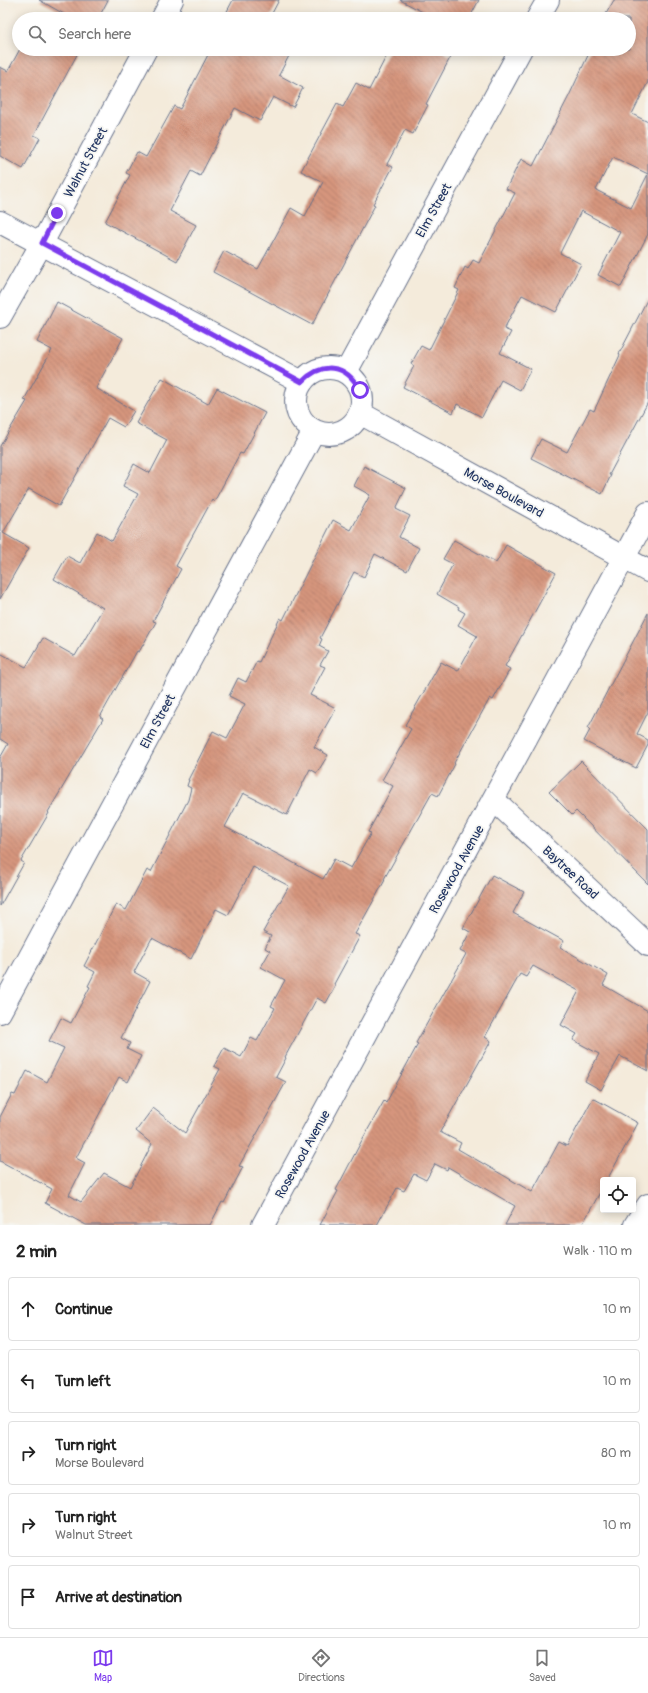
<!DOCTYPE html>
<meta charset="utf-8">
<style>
:root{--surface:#fff;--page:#f2f2f2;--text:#222;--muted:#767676;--line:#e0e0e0;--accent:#7c3aed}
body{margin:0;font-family:Pangolin,sans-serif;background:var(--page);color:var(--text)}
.controls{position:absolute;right:12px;bottom:12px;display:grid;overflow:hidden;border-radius:4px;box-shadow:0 2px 10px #0003}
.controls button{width:36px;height:36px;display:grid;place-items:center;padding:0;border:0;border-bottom:1px solid var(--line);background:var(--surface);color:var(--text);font:20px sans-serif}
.stop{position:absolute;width:12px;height:12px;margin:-9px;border:3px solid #7c3aed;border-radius:50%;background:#fff}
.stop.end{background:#7c3aed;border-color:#fff;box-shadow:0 1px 4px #0008}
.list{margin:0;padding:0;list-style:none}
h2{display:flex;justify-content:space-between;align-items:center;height:52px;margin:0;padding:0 16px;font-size:17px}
h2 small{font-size:13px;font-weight:400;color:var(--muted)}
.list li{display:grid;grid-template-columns:26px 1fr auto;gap:12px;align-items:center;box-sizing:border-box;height:64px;margin:0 8px 8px;padding:0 8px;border:1px solid var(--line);border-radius:4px}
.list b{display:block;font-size:15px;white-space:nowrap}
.list p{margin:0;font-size:13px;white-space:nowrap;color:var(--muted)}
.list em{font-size:13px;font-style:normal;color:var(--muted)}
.icon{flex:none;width:22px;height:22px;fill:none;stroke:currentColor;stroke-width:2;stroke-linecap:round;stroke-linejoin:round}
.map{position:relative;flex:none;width:648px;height:1225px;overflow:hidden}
.search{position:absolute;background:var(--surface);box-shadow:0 2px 10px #0003;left:12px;right:12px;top:12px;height:44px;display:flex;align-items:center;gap:10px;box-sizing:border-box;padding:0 14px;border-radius:22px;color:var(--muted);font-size:15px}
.sheet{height:412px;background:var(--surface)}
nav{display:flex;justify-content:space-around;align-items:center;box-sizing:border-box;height:56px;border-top:1px solid var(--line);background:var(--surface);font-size:11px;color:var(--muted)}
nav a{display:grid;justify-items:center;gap:2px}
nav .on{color:var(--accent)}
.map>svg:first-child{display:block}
.building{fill:url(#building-back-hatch);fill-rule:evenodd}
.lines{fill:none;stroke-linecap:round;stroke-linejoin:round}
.minor-casing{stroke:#67718a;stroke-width:24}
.minor{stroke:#fff;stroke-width:22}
.route{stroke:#7c3aed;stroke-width:5}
.labels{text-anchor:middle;stroke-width:3.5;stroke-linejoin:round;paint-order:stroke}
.street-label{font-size:13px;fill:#1b2f5e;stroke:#f6f6f2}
</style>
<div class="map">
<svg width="648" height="1225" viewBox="0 0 648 1225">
<defs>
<pattern id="building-back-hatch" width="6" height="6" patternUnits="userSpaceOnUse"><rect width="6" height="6" fill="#d6957d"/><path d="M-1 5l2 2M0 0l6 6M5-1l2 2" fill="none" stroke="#ad7a6a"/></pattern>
</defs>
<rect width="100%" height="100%" fill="#f6f6f2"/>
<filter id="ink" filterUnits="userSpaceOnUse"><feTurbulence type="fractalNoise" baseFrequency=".025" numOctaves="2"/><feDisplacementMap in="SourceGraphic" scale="8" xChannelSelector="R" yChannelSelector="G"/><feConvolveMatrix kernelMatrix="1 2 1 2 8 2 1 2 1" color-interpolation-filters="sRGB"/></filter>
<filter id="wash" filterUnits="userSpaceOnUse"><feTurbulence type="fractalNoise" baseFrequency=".012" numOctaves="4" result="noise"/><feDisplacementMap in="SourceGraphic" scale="16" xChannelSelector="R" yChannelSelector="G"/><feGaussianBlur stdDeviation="0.9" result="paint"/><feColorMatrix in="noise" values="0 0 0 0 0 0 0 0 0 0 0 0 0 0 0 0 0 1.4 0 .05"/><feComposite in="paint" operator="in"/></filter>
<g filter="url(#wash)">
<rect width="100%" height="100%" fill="#f4ebdb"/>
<g id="blocks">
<g class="building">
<path d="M39 0H108L98 19H73Z"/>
<path d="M233 0H279L269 19H223Z"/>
<path d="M400 0H479L469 19H436Z"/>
<path d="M614 0H648V82L632 114 648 122V174L613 157 596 190 631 208 648 174V234L621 287 598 275 620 232 581 211 560 253 581 264 556 312 522 295 504 329 511 332 500 353 531 369 520 390 501 380 482 417 457 404 453 413 403 387 414 366 411 364 421 346 429 350 459 290 455 288 465 267 468 269 473 260 479 263 515 193 506 189 521 159 533 166 569 96 591 49H629V19H603Z"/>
<path d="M20 49H80L34 135 40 138 23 169 0 156V67L8 71Z"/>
<path d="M211 49H286L291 52 279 75 303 88 293 107 273 97 260 121 235 108 200 176 191 171 170 211 196 225 177 261 105 222 130 175 126 173 137 152 146 157 174 106 180 109Z"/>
<path d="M390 49H438L451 56 426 104 428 105 413 134 405 130 387 164 393 167 373 204 375 205 312 325 213 272 224 251 258 269 291 208 305 216 323 182 301 171 337 104 343 107 356 83 369 90Z"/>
<path d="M648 298V402L609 475H611L602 494 531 458 541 439 567 452 590 409 594 411 620 355 619 354Z"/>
<path d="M57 302 123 338 96 388 134 411 124 427 108 418 59 506 29 489 3 533 29 548 0 599V446L27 401 24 400 52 350 37 342Z"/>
<path d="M162 378 208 404 217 388 265 413 243 454 240 453 214 502 212 500 176 566 181 569 153 621 156 622 139 652 137 651 100 717 103 719 48 812 49 813 21 861 24 863 0 906V758L8 744 0 739V653L26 667 43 638 75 656 103 608 54 579 67 556 80 563 97 532 112 541 138 494 123 486 134 464 150 473 167 440 136 423Z"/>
<path d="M364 466 406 488 396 509 410 516 399 537 419 548 407 571 375 554 364 577 354 572 320 638 322 639 319 646 328 651 320 665 325 667 310 695 336 708 314 747 328 755 317 773 310 769 287 815 243 793 225 827 281 856 323 879 334 859 351 868 371 833 368 832 393 786 382 780 411 729 405 725 441 662 458 671 477 636 458 625 465 613 458 609 459 607 437 594 453 564 443 559 454 540 496 563 506 545 556 573 505 666 510 669 493 700 490 698 454 763 455 764 438 796 432 793 384 879 385 880 355 934 360 936 334 984 336 985 326 1003 317 998 285 1057 286 1058 276 1077 286 1082 239 1166 243 1167 224 1203 222 1202 210 1225H86L45 1203 52 1189 0 1161V1117L12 1094 15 1095 27 1071 47 1082 64 1048 49 1041 61 1018 71 1023 90 987 88 986 95 972 84 966 116 904 126 910 147 870 151 872 188 800 191 788 187 786 189 780H188L213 731 227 738 245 704 229 696 238 678 246 682 257 661 259 662 280 618 283 620 333 520 351 530 370 495 354 486ZM253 867 289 886 263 932 271 936 265 948 270 951 261 967 285 980 271 1006 275 1008 257 1041 251 1038 241 1057 224 1048 214 1066 220 1069 185 1133 153 1108 136 1131 152 1144 130 1187 104 1173 81 1202 69 1195 85 1163 76 1158 119 1077 128 1082 141 1056 127 1049 130 1043 121 1038 150 981 134 972 152 938 191 959 216 909 228 915Z"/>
<path d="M648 613V712L637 734 648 740V745L636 768 584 741 590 730 588 728Z"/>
<path d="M581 761 648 829V884L576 811 572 815 549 792Z"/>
<path d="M492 875 524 892 513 913 564 941 560 947 608 975 603 985 648 1011V1071L620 1056 601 1090 585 1081 599 1054 573 1040 577 1034 561 1025 579 991 533 966 526 977 520 974 485 1037 491 1041 440 1132 461 1143 458 1149 532 1192 559 1142 567 1146 593 1098 638 1123 607 1180H603V1187L582 1225H505L515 1206 448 1167 447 1170 435 1164 426 1180 414 1174 404 1191 397 1188 377 1225H320L338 1191 336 1190 361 1142 384 1101 386 1103 418 1044 416 1043 466 954 460 951 470 932 463 928Z"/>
</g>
</g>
</g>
<g filter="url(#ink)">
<use href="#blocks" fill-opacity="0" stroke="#67718a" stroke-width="1"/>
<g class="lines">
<defs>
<g id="minor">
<path d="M162 19 172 0"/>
<path d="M537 19 548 0"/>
<path d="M0 222 302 382"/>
<path d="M0 317 42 243 146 49"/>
<circle cx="329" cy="401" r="33"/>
<path d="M346 372 521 49"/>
<path d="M360 413 648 571"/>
<path d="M494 800 648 945"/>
<path d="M0 1012 314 431"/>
<path d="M263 1225 648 513"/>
<path d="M635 1225 648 1205"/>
</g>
</defs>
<use href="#minor" class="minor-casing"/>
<use href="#minor" class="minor"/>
</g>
</g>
<g class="lines" filter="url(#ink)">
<path class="route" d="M57 213 42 243 302 382C323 361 346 364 360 390"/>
</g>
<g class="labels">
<g class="street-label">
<text transform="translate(85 162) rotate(-62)" y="5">Walnut Street</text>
<text transform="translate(433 210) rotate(-61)" y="5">Elm Street</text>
<text transform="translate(504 492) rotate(29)" y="5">Morse Boulevard</text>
<text transform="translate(157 721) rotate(-62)" y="5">Elm Street</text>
<text transform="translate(456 869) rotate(-61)" y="5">Rosewood Avenue</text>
<text transform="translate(571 872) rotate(43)" y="5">Baytree Road</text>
<text transform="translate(302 1154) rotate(-61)" y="5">Rosewood Avenue</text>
</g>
</g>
</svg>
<div class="controls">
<button><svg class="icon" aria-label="locate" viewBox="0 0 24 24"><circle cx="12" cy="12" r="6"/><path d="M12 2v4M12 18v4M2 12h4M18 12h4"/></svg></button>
</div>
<div class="stop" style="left:360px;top:390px"></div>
<div class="stop end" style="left:57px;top:213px"></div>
<div class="search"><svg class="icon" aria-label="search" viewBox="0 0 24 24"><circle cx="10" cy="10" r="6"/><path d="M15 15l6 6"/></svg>Search here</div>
</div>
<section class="sheet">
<h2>2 min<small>Walk · 110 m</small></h2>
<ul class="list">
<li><svg class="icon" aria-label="ahead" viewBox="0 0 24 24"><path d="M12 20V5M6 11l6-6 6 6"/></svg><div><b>Continue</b></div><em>10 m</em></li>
<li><svg class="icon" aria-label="left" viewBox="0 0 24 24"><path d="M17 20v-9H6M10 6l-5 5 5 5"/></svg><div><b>Turn left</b></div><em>10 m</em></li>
<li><svg class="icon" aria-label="right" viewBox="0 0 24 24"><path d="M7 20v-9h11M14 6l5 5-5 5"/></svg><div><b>Turn right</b><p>Morse Boulevard</p></div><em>80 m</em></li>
<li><svg class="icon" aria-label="right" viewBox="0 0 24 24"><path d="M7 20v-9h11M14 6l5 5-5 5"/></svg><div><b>Turn right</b><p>Walnut Street</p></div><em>10 m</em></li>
<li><svg class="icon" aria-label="arrive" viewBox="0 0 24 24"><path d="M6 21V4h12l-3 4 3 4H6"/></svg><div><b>Arrive at destination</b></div></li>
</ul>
</section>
<nav>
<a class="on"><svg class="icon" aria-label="map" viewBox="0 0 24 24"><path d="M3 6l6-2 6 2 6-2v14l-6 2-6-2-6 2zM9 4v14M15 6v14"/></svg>Map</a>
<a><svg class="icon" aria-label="directions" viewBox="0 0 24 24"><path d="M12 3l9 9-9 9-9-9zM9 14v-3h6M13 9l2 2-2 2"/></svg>Directions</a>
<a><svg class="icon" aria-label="saved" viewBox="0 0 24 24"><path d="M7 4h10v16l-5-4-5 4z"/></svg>Saved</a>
</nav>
